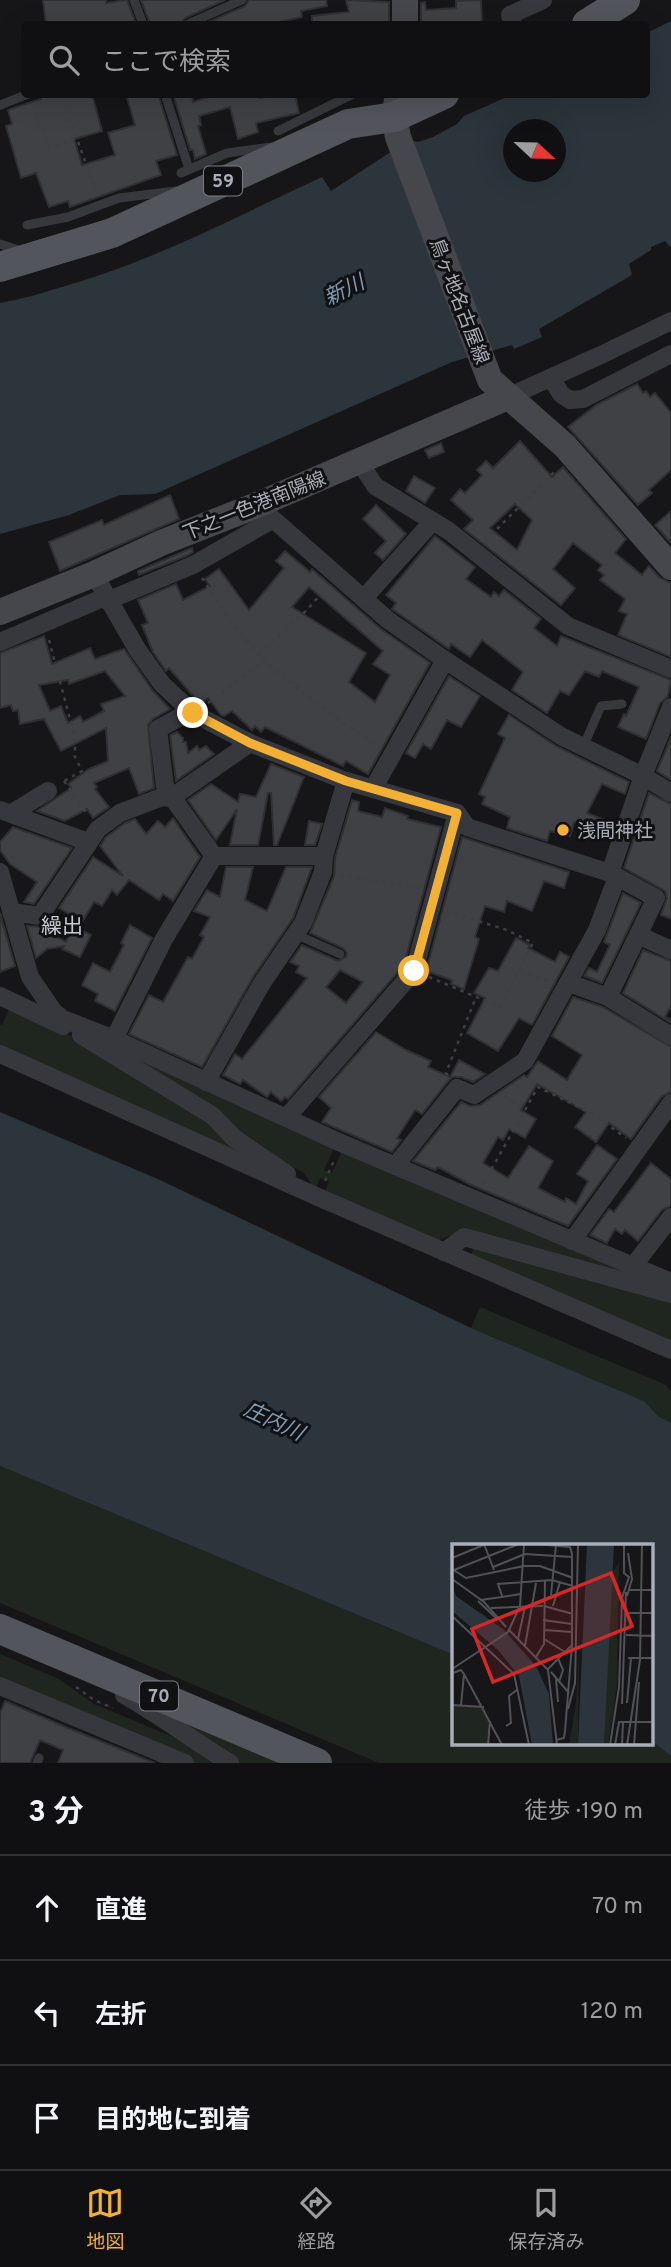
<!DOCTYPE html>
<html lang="ja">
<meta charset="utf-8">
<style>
:root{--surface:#101012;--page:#19191b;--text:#f1f3f6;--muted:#9c9d9f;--line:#303032;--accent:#f2b134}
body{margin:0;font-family:Overpass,"Noto Sans JP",sans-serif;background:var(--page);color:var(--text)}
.compass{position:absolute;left:503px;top:119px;width:63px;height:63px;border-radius:50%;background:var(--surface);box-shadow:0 7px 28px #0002;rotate:112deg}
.stop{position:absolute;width:21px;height:21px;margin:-16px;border:5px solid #f2b134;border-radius:50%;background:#fff}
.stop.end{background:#f2b134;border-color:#fff;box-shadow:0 2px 7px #0008}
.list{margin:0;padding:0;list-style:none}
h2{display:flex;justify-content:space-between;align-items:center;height:91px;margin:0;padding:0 28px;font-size:30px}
h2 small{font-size:23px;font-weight:400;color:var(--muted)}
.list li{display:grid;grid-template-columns:46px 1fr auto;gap:21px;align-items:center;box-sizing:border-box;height:105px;padding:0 28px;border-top:2px solid var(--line)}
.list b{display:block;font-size:26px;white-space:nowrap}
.list em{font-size:23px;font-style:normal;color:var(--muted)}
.icon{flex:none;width:38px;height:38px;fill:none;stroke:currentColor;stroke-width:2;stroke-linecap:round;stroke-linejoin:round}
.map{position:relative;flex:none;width:671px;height:1763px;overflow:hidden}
.search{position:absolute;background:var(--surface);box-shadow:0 7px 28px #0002;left:21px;right:21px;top:21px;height:77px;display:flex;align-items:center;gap:18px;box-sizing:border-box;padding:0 24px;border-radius:7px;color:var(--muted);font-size:26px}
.sheet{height:406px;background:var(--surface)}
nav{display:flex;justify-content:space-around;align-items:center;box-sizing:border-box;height:98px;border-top:2px solid var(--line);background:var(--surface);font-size:19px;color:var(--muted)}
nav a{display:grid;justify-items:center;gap:4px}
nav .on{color:var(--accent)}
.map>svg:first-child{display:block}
.green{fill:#1e261f}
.water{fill:#2c353c;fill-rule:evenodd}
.building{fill:#404145;stroke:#303034;stroke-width:2;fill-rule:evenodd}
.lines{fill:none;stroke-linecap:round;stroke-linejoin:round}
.path{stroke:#3d3f44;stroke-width:2.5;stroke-dasharray:3.5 5;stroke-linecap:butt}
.service{stroke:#37383d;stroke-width:9}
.minor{stroke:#37383d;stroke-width:18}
.secondary{stroke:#45474d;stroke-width:26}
.primary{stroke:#53555c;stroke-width:30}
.route{stroke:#f2b134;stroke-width:9}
.poi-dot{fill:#f2b134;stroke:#111113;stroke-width:2.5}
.labels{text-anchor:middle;stroke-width:6;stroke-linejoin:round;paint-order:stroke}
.shield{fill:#111113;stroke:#7b7e86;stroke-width:2}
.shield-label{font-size:18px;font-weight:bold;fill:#a8adb8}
.street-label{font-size:19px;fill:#a8adb8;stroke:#111113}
.poi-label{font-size:19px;fill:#a8adb8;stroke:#111113;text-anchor:start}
.water-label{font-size:21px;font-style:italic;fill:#7f9bb3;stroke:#111113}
.neighbourhood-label{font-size:21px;fill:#c9ccd4;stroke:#111113}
.inset-road{fill:none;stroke:#505258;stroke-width:2}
.view{fill:#d62828;fill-opacity:0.15;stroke:#d62828;stroke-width:3.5}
.inset-edge{fill:none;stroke:#a8adb8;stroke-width:3.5}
</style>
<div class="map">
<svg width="671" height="1763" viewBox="0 0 671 1763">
<rect width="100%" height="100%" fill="#161618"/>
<g class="green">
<path d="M9 1009 76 1038 210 1119 276 1169 0 1047V1024L2 1025Z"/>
<path d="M102 1041 334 1148 324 1170 332 1173 342 1151 642 1278 465 1230 434 1242 325 1192 329 1181 320 1178 316 1188H314L304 1173 237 1135Z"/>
<path d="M475 1245 671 1300V1344L469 1259Z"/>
<path d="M480 1307 666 1385 671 1392V1423L658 1416 644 1401 471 1328Z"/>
<path d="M0 1466 454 1655V1744H652V1741L671 1756V1763H379L0 1603Z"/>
<path d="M0 1654 59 1679 94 1704 197 1747 220 1763H192L0 1683Z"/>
<path d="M153 1703 284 1763H234Z"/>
</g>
<g class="water">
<path d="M671 21V248L665 241 651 247V250L629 264 632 275 539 329 542 337 514 349 512 345 452 362 155 494 120 495 69 515 0 534V303C25 299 48 291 72 284 160 258 239 215 322 177L331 191 409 140 418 142 433 137 457 124 464 116 511 95 646 94 647 33ZM514 130H556V172H514Z"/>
<path d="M0 1112 160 1180 471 1328 644 1401 658 1416 671 1423V1756L652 1741V1546H454V1655L0 1466Z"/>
</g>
<g class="building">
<path d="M43 0H106V3L127 0 136 24H46Z"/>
<path d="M141 0H225L185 18 181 24H150Z"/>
<path d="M249 0H326L327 6 301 11 302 17 279 22V24H204L245 6Z"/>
<path d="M346 0 389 2V22L367 24H312V16L349 12Z"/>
<path d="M481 0 482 24H421V3L425 2 426 10 456 8V1Z"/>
<path d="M39 94H92L102 131 74 139 82 165 115 155 108 133 135 125 126 94H158L177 155 156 161 161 175 70 207 68 201 49 207 36 173 21 178 6 126 12 124 8 110 41 99Z"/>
<path d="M173 94H192L193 102 219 94H258L259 98 295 94 299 113 256 123 258 132 238 139 230 107 199 116 201 125 198 126 206 154 195 159 193 150H190Z"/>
<path d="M637 384 643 393 646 391 650 397 655 393 671 413V470L649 490 652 493 638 505 568 427 596 405Z"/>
<path d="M520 441 552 477 563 467 626 539 615 553 642 575 649 566 660 578 671 583V657L618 635 627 614 619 611 625 599 600 580 604 575 598 570 602 565 573 543 553 569 575 588 561 605 464 529 473 520 451 500 460 489 465 493 482 475 477 470 486 461 493 468ZM515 504 532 520 517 550 490 528Z"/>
<path d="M441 443 444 452 429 458 425 450Z"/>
<path d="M414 476 435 488 425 503 406 491Z"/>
<path d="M170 495 179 519 60 571 49 542 102 520 104 525Z"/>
<path d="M376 505 406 534 383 560 375 553 386 541 363 519Z"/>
<path d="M671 511V543L655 525Z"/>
<path d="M435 536 475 567 466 579 491 597 494 592 499 596 504 590 541 619 534 628 557 646 561 636 671 680 668 696 660 703 646 739 618 727 624 714 626 716 639 687 602 671 599 677 585 671 569 695 560 691 547 713 512 690 523 672 482 640 470 657 451 644 449 649 392 609 396 603 386 595Z"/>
<path d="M192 548 193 552 188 555 139 575 138 571Z"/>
<path d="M285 551 310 572 312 569 381 629 430 663 368 774 346 761 343 766 265 727 261 732 255 726 252 730 232 711 224 716 221 715 208 698 200 704 169 668 166 671 153 652 142 625 148 623 138 600 176 584 183 600 210 586 205 579 219 569 249 610 284 568 276 561ZM309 587 383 651 373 664 390 675 375 702 349 682 366 653 292 607Z"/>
<path d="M44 636 52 664 90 648 95 659 124 649 153 691 170 709 153 719 148 725 154 788 139 794 129 768 94 783 97 787 95 789 109 807 93 818 87 809 65 821 37 811 71 788 68 784 89 769 108 761 106 728 61 751 44 719 20 724 18 710 13 711 11 705 0 708V653ZM105 671 125 696 101 704 104 711 83 722 80 716 68 723 61 706 50 711 39 685 68 680 69 684Z"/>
<path d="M449 676 480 696 461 727 447 720 431 749 423 744 415 758 406 753Z"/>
<path d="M509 715 556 746 629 782 625 794 602 784 587 813 615 824 611 836 574 822 570 836 550 831 547 841 507 828 510 817 482 804 485 797 479 794 505 738 498 734Z"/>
<path d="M177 732 183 738V742H186L188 753 197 746 199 750 206 746 214 754 176 781 170 735Z"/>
<path d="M671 737V780L657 771Z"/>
<path d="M271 764 304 777 277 845H274L271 793H268L258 845H230L237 809 216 840 188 800 211 784 238 802 240 794 256 797Z"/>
<path d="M649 793 671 804V919L661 915 667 898 665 891 624 868Z"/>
<path d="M352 800 359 802 358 811 382 817 385 808 408 816 407 819 441 827 404 965 288 1099 285 1097 281 1101 271 1092 267 1097 243 1080 240 1084 223 1075 235 1054 242 1059 307 978 296 972 299 966 290 962 302 945 338 961 346 957 347 953 343 948 310 933 334 876 335 858ZM340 970 363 982 346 1003 326 987Z"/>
<path d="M173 818 200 857 173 901 163 894 159 900 129 880 117 895 112 890 102 906 94 902 82 922 59 908 93 857 123 876 100 846 106 837 125 823 135 819 146 834 158 821 165 827Z"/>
<path d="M309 821 322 824 315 845H305Z"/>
<path d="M13 827 72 848 34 904 24 902 37 882 10 864 0 850V842Z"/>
<path d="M462 837 569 872 564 888 544 881 532 911 507 901 504 912 485 906 475 937 479 939 464 989 451 984 452 981 449 979 426 971Z"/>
<path d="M226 867H253L245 900 267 911 286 867H312L293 918 253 977 202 1067 129 1034 149 995 163 1002 188 957 192 959 204 937 200 935 210 917 194 911 207 890 220 897Z"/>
<path d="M623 893 641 903 602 983 584 976 589 968 597 972 610 945 604 942Z"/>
<path d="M0 913 15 966 0 972Z"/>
<path d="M130 925 152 938 115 1011 95 1001 98 994 82 985 93 963 110 972 124 945 121 943Z"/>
<path d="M27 926 44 927V931L66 942 74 926 91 935 80 957 62 949 64 946 47 949 36 958Z"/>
<path d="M516 938 530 945 528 948 555 962 560 952 569 957 532 1025 519 1018 498 1051 467 1033 485 998 474 993 489 968 498 971Z"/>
<path d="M643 950 671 961V1006L665 1017 671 1020V1023L623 993Z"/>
<path d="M573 997 603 1007 671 1047V1092L662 1096 631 1139 609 1123 596 1142 575 1127 586 1112 537 1084 521 1110 536 1119 525 1138 509 1129 503 1140 498 1137 483 1163 508 1178 529 1146 553 1161 538 1188 565 1202 566 1198 576 1204 588 1181 577 1174 597 1145 617 1159 568 1226 469 1184 438 1167 435 1170 413 1161 461 1102 470 1106 480 1105 524 1075 527 1077 538 1061 567 1080 582 1055 552 1036Z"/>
<path d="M376 1032 406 1050 431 1061 428 1067 450 1077 459 1060 485 1074 473 1082 461 1077H453L449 1080 422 1114 415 1110 397 1138 401 1140 392 1152 322 1122 331 1108 319 1097Z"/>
<path d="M651 1163 671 1179V1206L662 1210 638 1241 625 1230 622 1234 615 1229 607 1243 590 1235 609 1209 614 1212Z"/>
<path d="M5 1701 68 1728 155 1763H58L63 1750 40 1740 30 1763H0V1713Z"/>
</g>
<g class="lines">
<g class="path">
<path d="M61 94 96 192"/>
<path d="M33 106 50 148 77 138"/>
<path d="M485 541 557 469"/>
<path d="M202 578 230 620 264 661 343 724 378 744"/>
<path d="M49 640 76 742 74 755 82 771 61 783"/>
<path d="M259 653 306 611 327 587"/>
<path d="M208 703 264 661"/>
<path d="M64 781 88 815"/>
<path d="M340 875 420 888"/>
<path d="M520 971 550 981"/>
<path d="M429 977 500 1007 533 943 507 930 446 911"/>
<path d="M448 1075 446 1073 476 997"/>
<path d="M504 1096 525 1109"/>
<path d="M325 1181 335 1158"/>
<path d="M483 1184 538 1087 591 1113 626 1138"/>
<path d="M76 1687 94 1700 113 1708"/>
</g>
<g class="service">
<path d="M134 0 143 24"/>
<path d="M188 24 242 0"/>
<path d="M165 94 189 169"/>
<path d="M0 105 28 94"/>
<path d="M278 131 353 94"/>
<path d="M181 173 227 153 271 147"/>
<path d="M27 225 68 217 119 198 176 191"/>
<path d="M0 244 21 251"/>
<path d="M583 747 601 706 622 704"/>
<path d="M295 934 340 954"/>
<path d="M37 1763 39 1758"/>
</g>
<g class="minor">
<path d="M513 24 510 15 543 0"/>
<path d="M551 378 561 394 570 400 583 399 671 354"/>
<path d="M508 397 603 354 671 321"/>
<path d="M359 461 375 486 449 531 568 626 671 669"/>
<path d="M257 505 388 620 445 660 561 736 643 776 671 793"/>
<path d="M94 574 137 649 162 684 193 713 250 743 346 781 457 813 467 827 610 873 656 898 638 935 671 950"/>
<path d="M364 598 433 521"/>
<path d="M107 601 193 565 272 520"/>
<path d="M0 642 105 597"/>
<path d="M191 711 158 729 165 787 214 856H324"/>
<path d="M373 789 445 660"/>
<path d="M0 810 88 842"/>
<path d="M12 813 48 791"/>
<path d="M0 872 30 977 54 1012 63 1019 114 1039 341 1143 671 1282"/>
<path d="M610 873 643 776 671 707"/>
<path d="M11 912 40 916 98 829 120 813 162 797 171 798 250 743"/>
<path d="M569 983 608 997 671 1036"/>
<path d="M0 996 63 1026"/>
<path d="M608 997 638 935"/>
<path d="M81 1035 213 1116 234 1138 287 1174"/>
<path d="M114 1039 164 939 214 856"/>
<path d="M0 1054 318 1197 671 1350"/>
<path d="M206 1082 262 983 303 923 323 872 324 856 346 781"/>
<path d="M287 1117 414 971 457 813"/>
<path d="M395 1166 457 1088 474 1095 525 1061 597 930 617 877"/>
<path d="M572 1241 671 1103"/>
<path d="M444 1252 464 1237 671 1294"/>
<path d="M633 1266 671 1217"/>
<path d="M0 1686 185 1763"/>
<path d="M124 1695C161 1716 194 1741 230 1763"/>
</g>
<g class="secondary">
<path d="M405 0V24"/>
<path d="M398 94 394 117 398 137 490 380 565 446 671 567"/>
<path d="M0 612 94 574 161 543 257 505 508 397"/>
</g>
<g class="primary">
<path d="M587 24 625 0"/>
<path d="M0 267 112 233 348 124 394 117 444 94"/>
<path d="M0 1629 317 1763"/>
</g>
</g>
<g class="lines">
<path class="route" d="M193 713 250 743 346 781 457 813 414 971"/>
</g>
<circle class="poi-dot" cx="563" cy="830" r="7"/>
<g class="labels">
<g class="shield">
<rect x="204" y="166.5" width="38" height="29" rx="5"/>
<rect x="140" y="1681.5" width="38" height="29" rx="5"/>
</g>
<g class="shield-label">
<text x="223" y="187">59</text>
<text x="159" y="1702">70</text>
</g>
<g class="street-label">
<text transform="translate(460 301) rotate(69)" y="7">鳥ヶ地名古屋線</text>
<text transform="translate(254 505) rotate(-22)" y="7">下之一色港南陽線</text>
</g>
<g class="poi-label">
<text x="577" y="837">浅間神社</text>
</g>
<g class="water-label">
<text transform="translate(344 290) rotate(-26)" y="7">新川</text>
<text transform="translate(274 1421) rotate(25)" y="7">庄内川</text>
</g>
<g class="neighbourhood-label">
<text x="62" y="933">繰出</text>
</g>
</g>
<g transform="translate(452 1544)">
<rect width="201" height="201" fill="#161618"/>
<path d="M167 18 165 141 156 201H152L158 32ZM127 103 126 201H117L124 158ZM0 161 32 164 38 178 35 201H0Z" fill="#1e261f"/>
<path d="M135 0H162L152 201H126ZM0 42 4 52 51 85 84 122 97 150 101 201H80L67 132 46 106 0 67Z" fill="#2c353c"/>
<path class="inset-road" d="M32 0 42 26M84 0 118 3 120 10V101L96 125M73 10 120 13M0 14 34 0M72 22H88L121 34M41 23 73 10M0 25 14 34 72 22M2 26 67 0M0 35 32 58 54 83M176 46H202M99 51 104 1M50 52 46 40 100 36 121 42M175 52 180 35 176 9M29 56 69 50M26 57 44 74M92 62 121 70M101 62 108 38M39 64 91 62M175 69H202M0 72 62 130 77 201M91 76 120 80M57 86 96 126M92 86 120 88M174 91 202 92M66 95 73 63M92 95 113 108M73 102 84 39M84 113 92 100 93 37M106 114 111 126 107 138M176 114H202M0 125 56 88 68 62 72 0M96 126 105 201M99 128 117 149M1 129 9 126 12 130 50 201M104 135 106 158M175 159 179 114M170 160 174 48M0 161 32 163M9 161 12 131M116 165 123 139 126 0M54 182 59 179 57 152 66 145M104 196 112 194 113 187 120 101M36 201 38 177M158 201 167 143 170 54 177 33 172 29V0M163 201 167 178H202M170 201 171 178M175 201 188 116 190 0M182 201 187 138"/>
<path class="view" d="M159 29 180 82 41 138 20 85Z"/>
<rect width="201" height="201" class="inset-edge"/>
</g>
</svg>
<svg class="compass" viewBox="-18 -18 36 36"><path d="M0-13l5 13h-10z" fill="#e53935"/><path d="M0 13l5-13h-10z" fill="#9c9d9f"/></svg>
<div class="stop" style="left:414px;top:971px"></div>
<div class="stop end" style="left:193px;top:713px"></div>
<div class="search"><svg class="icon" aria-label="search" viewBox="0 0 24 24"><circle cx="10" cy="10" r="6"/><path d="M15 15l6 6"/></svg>ここで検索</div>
</div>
<section class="sheet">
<h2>3 分<small>徒歩 · 190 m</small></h2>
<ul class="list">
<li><svg class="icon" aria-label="ahead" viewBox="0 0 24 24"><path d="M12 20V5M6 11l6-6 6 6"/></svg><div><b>直進</b></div><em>70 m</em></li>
<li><svg class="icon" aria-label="left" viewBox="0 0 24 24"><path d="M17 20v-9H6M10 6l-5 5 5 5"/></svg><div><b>左折</b></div><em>120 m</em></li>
<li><svg class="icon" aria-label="arrive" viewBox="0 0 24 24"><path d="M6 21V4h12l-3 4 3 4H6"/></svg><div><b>目的地に到着</b></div></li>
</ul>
</section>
<nav>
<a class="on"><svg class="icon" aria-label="map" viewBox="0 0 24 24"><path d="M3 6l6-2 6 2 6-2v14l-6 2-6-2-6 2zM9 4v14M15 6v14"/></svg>地図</a>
<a><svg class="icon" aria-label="directions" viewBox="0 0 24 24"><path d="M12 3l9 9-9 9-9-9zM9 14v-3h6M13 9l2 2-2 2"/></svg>経路</a>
<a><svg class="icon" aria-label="saved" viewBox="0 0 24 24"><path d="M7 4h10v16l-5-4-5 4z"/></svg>保存済み</a>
</nav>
